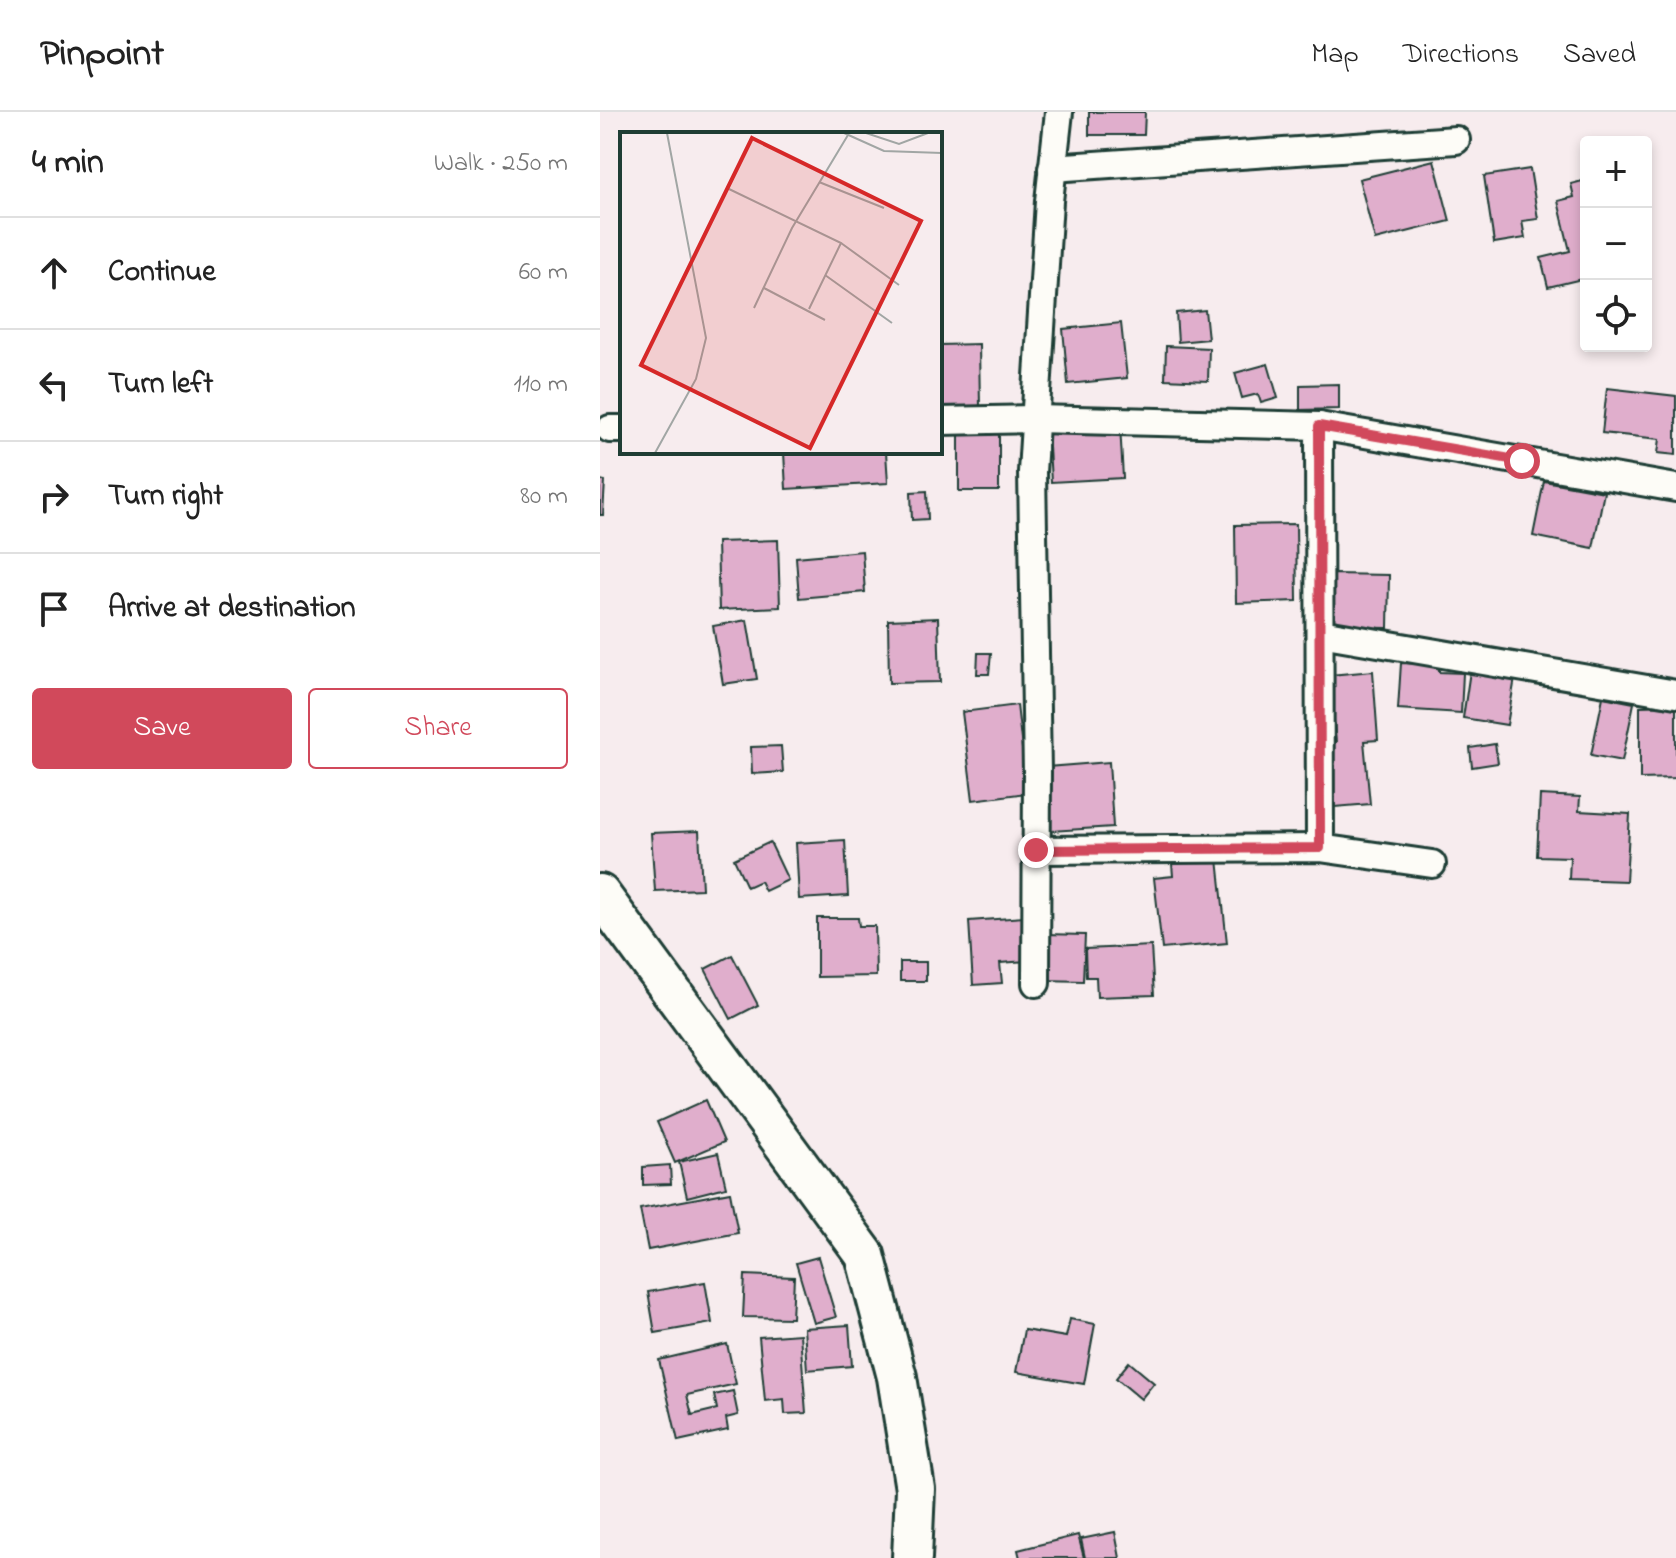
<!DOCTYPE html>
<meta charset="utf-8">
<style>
:root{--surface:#fff;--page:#f2f2f2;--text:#222;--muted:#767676;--line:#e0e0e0;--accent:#d1495b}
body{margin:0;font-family:"Indie Flower",sans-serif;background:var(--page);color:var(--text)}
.controls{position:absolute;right:24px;top:24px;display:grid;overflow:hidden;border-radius:8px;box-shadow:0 4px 12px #0003}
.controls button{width:72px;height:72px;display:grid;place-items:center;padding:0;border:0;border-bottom:2px solid var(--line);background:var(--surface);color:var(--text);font:40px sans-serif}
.stop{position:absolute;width:24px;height:24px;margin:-18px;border:6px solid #d1495b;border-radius:50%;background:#fff}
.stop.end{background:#d1495b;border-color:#fff;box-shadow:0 2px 8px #0008}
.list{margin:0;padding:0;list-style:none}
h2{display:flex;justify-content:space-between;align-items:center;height:104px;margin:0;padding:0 32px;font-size:34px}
h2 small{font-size:26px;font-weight:400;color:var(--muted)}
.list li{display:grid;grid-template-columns:52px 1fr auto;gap:24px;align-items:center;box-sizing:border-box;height:112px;padding:0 32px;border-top:2px solid var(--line)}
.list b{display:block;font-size:30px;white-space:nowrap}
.list em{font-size:26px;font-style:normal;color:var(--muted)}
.actions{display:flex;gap:16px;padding:24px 32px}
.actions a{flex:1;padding:18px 0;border:2px solid var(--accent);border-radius:8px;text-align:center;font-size:28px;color:var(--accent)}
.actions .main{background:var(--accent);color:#fff}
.icon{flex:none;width:44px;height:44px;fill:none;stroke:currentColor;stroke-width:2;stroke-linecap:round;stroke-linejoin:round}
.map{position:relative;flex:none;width:1076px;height:1446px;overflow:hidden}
header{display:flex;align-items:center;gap:48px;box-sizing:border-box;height:112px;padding:0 40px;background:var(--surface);border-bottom:2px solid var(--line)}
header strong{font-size:38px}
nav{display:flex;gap:44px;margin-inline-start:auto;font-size:28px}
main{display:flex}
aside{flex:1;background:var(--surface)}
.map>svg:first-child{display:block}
.building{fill:#e0aecc;stroke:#1f3d34;stroke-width:2}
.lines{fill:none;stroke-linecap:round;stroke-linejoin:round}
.street-casing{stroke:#1f3d34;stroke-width:32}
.secondary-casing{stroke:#1f3d34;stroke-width:44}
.street{stroke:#fdfcf7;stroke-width:26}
.secondary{stroke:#fdfcf7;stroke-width:38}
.route{stroke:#d1495b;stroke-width:10}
.inset-road{fill:none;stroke:#a1a6a4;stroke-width:2}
.view{fill:#d62828;fill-opacity:0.15;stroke:#d62828;stroke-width:4}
.inset-edge{fill:none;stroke:#1f3d34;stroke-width:4}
</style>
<header>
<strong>Pinpoint</strong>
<nav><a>Map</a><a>Directions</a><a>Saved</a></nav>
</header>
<main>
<aside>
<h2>4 min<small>Walk · 250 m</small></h2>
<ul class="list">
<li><svg class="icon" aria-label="ahead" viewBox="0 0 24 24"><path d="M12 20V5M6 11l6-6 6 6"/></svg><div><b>Continue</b></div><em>60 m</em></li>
<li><svg class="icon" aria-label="left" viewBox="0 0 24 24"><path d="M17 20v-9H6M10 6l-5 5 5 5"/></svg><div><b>Turn left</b></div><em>110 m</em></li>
<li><svg class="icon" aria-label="right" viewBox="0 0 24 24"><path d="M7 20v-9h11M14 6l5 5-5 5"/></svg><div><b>Turn right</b></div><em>80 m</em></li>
<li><svg class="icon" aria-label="arrive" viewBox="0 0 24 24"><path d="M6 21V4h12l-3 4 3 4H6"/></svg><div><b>Arrive at destination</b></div></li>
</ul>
<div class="actions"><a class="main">Save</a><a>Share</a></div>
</aside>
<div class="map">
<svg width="1076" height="1446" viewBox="0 0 1076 1446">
<rect width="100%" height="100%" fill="#f7ecee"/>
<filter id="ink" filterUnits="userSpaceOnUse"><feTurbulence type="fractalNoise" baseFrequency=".0125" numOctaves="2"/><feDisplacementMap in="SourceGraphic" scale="16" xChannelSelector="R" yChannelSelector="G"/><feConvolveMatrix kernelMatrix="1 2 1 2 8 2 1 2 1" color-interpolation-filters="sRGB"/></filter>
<g filter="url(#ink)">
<g class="building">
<path d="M489 0H545L544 23H489Z"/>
<path d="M834 48 850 109 775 128 759 67Z"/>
<path d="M930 57 938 107 922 109 925 126 894 131 884 64Z"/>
<path d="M986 68V141L982 142 986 166 948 175 941 146 970 139 958 89 974 85 971 72Z"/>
<path d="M605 198 608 227 578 230 576 201Z"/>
<path d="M521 211 527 266 468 272 463 217Z"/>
<path d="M379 232 380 296 340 297V233Z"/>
<path d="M566 234 609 236 608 269 565 267Z"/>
<path d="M668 252 678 286 661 291 658 282 642 286 635 261Z"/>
<path d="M739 272V297L700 298V273Z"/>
<path d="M1007 276 1076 284V343L1058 341 1060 327 1002 321Z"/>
<path d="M520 313 523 366 451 370 448 317Z"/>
<rect x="359" y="315" width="40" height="64"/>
<path d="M184 340H286L288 371 186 377Z"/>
<path d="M0 368 5 369 3 403H0Z"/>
<path d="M944 369 1004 380 993 436 933 424Z"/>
<path d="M327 379 328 407 312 408 311 380Z"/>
<path d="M696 412 697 489 636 491 635 413Z"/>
<path d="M178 428 180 495 119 498 117 430Z"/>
<path d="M262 439 265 480 199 486 196 445Z"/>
<path d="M733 462 789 463 788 516 731 515Z"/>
<path d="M338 506 340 570 289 571 288 508Z"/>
<path d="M147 508 157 567 123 572 113 514Z"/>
<path d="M378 541H391L389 562H377Z"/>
<path d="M801 551 839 553V560L863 561 861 601 798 597Z"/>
<path d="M773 559 778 628 764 629 770 692 735 695 730 630H736L730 563Z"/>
<path d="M870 559 915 566 907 613 863 606Z"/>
<path d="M1003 585 1034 591 1022 649 991 643Z"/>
<path d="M417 593 427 681 373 688 362 600Z"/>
<path d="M1076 593V666L1040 667V594Z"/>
<path d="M895 632 898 651 872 655 870 636Z"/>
<path d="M181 634 183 660 152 662 151 635Z"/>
<path d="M509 650 513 715 451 719 447 655Z"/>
<path d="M940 683 980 685 979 699 1030 702 1026 769 969 767 970 745 937 744Z"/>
<path d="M99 719 102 777 55 779 51 721Z"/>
<path d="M245 728 248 784 199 787 196 731Z"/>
<path d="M170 730 188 768 165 779 160 769 147 775 134 747Z"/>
<path d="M618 747 627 831 562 837 554 766 573 764 572 752Z"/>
<path d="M424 805 427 849 400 851 402 871 373 873 369 809Z"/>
<path d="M217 806H258L259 814H275L276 864 217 865Z"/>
<path d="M445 822 485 823 483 869 443 868Z"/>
<path d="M551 834 554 883 497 885 496 865H486L485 837Z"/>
<path d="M132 843 158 893 131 907 105 857Z"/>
<rect x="300" y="850" width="26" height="19"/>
<path d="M106 988 124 1030 75 1051 57 1010Z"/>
<path d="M118 1041 126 1075 87 1085 79 1050Z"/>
<path d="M70 1053 71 1072 43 1073V1055Z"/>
<path d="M130 1080 138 1121 48 1138 40 1097Z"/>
<path d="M218 1145 236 1205 214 1211 196 1151Z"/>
<path d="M145 1163 194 1165 192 1206 143 1205Z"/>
<path d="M105 1170 112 1211 55 1221 48 1180Z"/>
<path d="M470 1207 495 1212 484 1272 416 1260 424 1218 466 1225Z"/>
<path d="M249 1213 252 1254 207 1258 204 1216Z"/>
<path d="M200 1222 206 1301 185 1302 184 1287 165 1289 159 1225Z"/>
<path d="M127 1232 136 1272 87 1283 92 1303 117 1297 114 1283 133 1279 138 1303 126 1306 128 1318 78 1329 59 1248Z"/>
<path d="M529 1250 554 1271 541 1287 516 1266Z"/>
<path d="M515 1420 520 1446H485L481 1427Z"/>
<path d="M478 1423 484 1446H420L418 1438Z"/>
</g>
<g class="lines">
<defs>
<g id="street">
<path d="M452 56 856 28"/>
<path d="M340 309 435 307 719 314 720 736"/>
<path d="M719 314 1076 376"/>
<path d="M10 317H22"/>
<path d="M720 521 1076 582"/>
<path d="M436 738 720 736 832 752"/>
<path d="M436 871 437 660 432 360 449 89 459 0"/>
</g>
<path id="secondary" d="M0 782 265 1143 297 1265 315 1377 312 1446"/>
</defs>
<use href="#street" class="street-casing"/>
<use href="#secondary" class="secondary-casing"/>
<use href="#street" class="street"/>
<use href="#secondary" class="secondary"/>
</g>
</g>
<g class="lines" filter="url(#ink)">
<path class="route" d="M436 738 720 736 719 314 922 349"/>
</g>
<g transform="translate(20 20)">
<rect width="322" height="322" fill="#f7ecee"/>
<path class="inset-road" d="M224 1 264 19 322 21M246 1 279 12 308 1M199 50 264 76M109 57 221 111 189 177M221 111 279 153M205 143 272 191M144 156 205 188M134 176 172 96 228 3M35 321 76 247 86 206 47 1"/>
<path class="view" d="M132 6 301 89 190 316 21 233Z"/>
<rect width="322" height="322" class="inset-edge"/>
</g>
</svg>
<div class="controls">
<button>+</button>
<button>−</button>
<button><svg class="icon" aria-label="locate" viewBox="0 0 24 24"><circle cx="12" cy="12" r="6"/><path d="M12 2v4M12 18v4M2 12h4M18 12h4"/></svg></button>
</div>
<div class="stop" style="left:922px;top:349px"></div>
<div class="stop end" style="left:436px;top:738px"></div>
</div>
</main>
